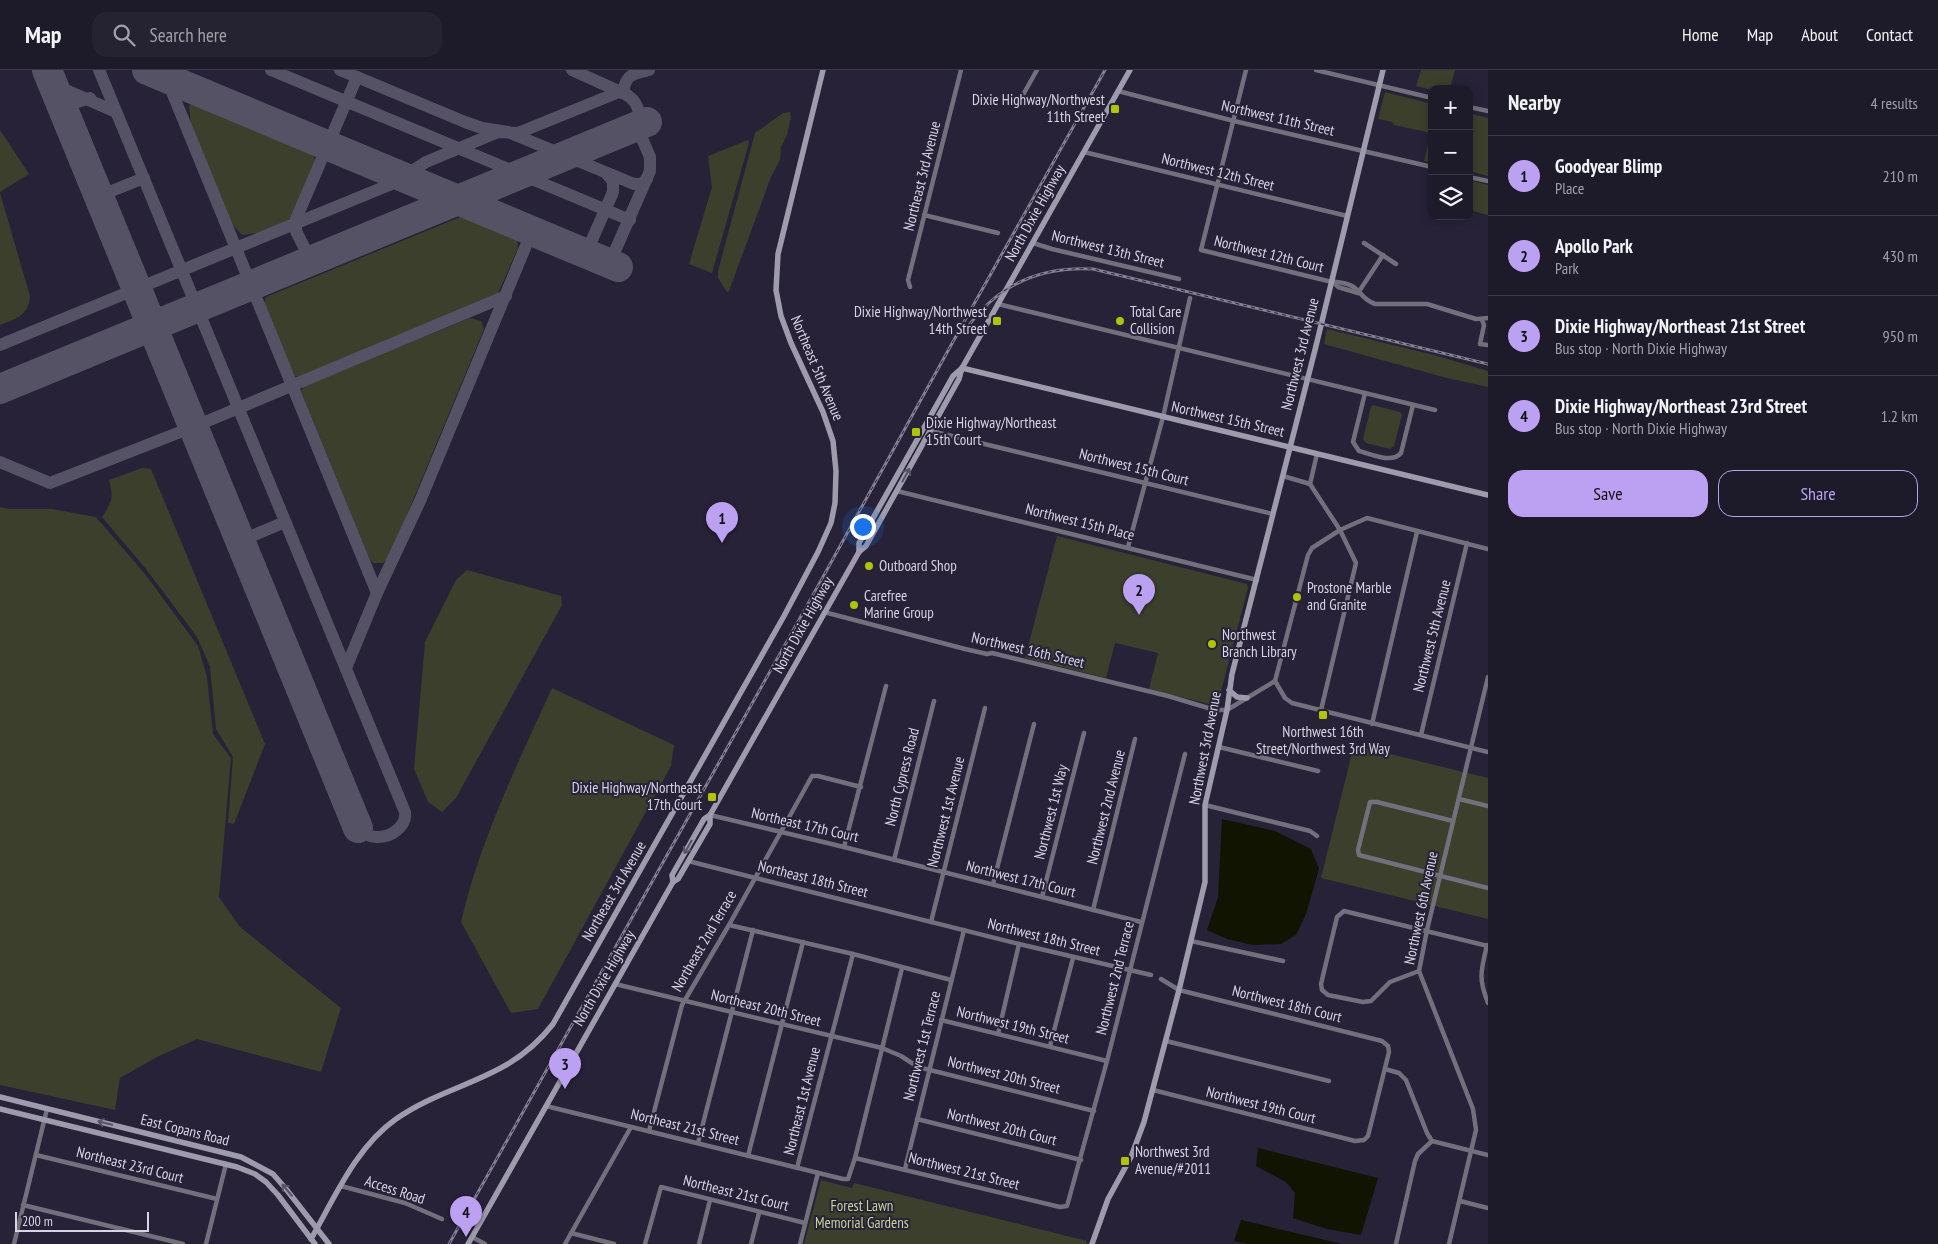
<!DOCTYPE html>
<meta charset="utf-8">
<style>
:root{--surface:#1d1a2a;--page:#252332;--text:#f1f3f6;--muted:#a0a1a8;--line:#3b3847;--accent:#bca0f2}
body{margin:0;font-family:"PT Sans Narrow",sans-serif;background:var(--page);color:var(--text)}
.controls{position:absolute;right:15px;top:15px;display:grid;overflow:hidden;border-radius:10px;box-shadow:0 2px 12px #0003}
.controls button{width:45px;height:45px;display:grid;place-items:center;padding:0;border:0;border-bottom:1px solid var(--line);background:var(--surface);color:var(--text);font:25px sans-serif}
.scale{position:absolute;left:15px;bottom:12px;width:134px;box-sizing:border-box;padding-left:5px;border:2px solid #d7d4e3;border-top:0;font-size:14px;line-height:18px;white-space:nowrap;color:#d7d4e3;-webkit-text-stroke:4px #272238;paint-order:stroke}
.you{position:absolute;left:862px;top:456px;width:18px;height:18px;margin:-12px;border:4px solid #fff;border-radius:50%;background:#1a73e8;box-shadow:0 0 0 8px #1a73e833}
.badge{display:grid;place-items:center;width:32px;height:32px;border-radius:50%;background:var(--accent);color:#111;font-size:16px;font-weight:700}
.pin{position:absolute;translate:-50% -41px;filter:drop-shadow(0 1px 2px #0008)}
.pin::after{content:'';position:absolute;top:26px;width:18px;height:15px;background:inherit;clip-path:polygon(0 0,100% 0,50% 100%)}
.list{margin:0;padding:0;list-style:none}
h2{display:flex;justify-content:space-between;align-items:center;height:65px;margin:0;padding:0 20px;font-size:21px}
h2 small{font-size:16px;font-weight:400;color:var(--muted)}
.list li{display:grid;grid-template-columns:32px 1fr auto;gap:15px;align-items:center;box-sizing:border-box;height:80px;padding:0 20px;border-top:1px solid var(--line)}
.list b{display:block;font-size:19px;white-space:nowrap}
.list p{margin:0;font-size:16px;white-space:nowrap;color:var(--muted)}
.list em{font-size:16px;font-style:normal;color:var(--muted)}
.actions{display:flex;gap:10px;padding:15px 20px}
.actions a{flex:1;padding:11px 0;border:1px solid var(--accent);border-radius:15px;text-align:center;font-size:18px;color:var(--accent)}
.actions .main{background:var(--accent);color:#111}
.icon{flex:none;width:28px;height:28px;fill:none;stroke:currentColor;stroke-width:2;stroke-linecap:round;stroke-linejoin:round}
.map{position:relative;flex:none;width:1488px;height:1174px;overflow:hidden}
header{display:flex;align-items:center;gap:30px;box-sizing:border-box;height:70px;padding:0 25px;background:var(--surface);border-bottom:1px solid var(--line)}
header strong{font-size:24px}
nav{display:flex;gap:28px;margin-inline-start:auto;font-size:18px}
.search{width:350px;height:45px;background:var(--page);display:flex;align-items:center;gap:12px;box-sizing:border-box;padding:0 18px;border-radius:15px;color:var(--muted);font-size:19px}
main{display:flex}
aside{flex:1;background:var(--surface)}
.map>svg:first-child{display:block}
.green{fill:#3b3f2c}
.water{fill:#101400}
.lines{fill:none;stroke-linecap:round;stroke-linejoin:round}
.taxiway{stroke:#565266;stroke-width:12}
.runway{stroke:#565266;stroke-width:30}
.street{stroke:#72707c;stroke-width:4.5}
.secondary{stroke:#9e9bad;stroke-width:5.5}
.rail-casing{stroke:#858193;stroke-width:3}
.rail{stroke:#272238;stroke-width:1;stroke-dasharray:4;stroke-linecap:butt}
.oneway{stroke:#575267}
.poi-dot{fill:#b0c501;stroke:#272238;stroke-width:2}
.labels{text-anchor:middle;stroke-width:4;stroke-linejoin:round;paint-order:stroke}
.poi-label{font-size:15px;fill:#d7d4e3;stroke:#272238;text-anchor:start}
.street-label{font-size:15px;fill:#d7d4e3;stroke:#272238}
.park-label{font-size:15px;fill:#c7d297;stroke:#272238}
</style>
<header>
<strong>Map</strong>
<div class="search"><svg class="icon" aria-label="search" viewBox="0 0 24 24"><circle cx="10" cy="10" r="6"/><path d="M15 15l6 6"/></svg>Search here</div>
<nav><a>Home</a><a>Map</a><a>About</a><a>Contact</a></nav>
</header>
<main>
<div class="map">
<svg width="1488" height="1174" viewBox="0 0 1488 1174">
<rect width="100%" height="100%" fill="#272238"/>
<g class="green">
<path d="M1421 0H1455L1450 19H1432V20L1416 16Z"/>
<path d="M1385 22 1432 34V93L1424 91 1431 63 1394 55 1392 52 1378 49Z"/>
<path d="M194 32 314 83 315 91 293 145C285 158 256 164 242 165L231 153 207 99 191 55 189 36Z"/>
<path d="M790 42 791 47 787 65 781 77 780 90 771 107 729 221 727 222 718 208V201L755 63 783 43Z"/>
<path d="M1469 43 1488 48V106L1469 101Z"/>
<path d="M0 60 29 104 0 122Z"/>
<path d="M748 70 749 73 712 203 689 194 712 117 708 86Z"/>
<path d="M1469 110 1488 115V145L1469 140Z"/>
<path d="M0 123 30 226C29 245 16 249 0 255Z"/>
<path d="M465 145 513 165 517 170 518 178 500 219 496 226 300 307 294 306 264 233 266 227Z"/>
<path d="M470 248 481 251 484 259 389 488 383 493H373L369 488 301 321 303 317Z"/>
<path d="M1327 259 1434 285 1488 301V317L1443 307 1324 274Z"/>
<path d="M1373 335 1400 342 1402 345 1394 376 1390 379 1366 373 1363 369 1371 337Z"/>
<path d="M142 398 151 399 265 674 234 754 228 753 233 687 216 659 210 597 197 567 146 499 102 447C112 431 114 428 109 410Z"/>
<path d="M0 437 10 439H52L96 447 145 504 198 576 207 607 213 664 231 688 219 827 240 857 341 938 321 1002 197 969 157 987 120 1008 115 1040 0 1015Z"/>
<path d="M1057 466 1247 514 1248 518 1218 633 1213 635 1149 619 1158 583 1115 573 1106 608 1025 588Z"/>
<path d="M467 500 561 526 562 535 456 728 442 742 428 732 414 699 425 572 456 510Z"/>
<path d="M552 618 674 675 671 696 538 939 511 943 461 852C480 770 517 695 552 618Z"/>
<path d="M1354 675 1488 708V849L1321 808Z"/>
<path d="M821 1110 852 1118 854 1113 1087 1171 1086 1174H804Z"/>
</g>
<g class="water">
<path d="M1222 749 1275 761 1311 779 1319 799 1306 844 1296 865 1281 874 1253 875 1227 869 1207 860 1218 827Z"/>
<path d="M1258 1078 1378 1108 1361 1165 1327 1159 1293 1148 1295 1123 1286 1112 1256 1096Z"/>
<path d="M1241 1150 1342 1174H1247L1234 1171Z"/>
</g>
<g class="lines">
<g class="taxiway">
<path d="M99 0 405 742C407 757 390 768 376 767 369 767 363 762 358 758"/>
<path d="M163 0 377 523"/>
<path d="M271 0 630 150"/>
<path d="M340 0 465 52 482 58 508 62 634 114H641L647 109"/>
<path d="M572 0 623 23C626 4 632 4 649 0"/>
<path d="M52 14 116 42"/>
<path d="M66 48 71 34 90 28"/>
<path d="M99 126 144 108"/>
<path d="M575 179H583L591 172 613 122V111L606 103"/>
<path d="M590 185 605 186 615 181 650 101V87L637 57"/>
<path d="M311 191 296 161V149L357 7"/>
<path d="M0 275 394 113 426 92 498 62 518 63 619 22C637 25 647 49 630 59"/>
<path d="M0 392 50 413 193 357 506 226"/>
<path d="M240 471 285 452"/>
<path d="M346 598 377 523 420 431 532 161"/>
</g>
<g class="runway">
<path d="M47 0 358 758"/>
<path d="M147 0 618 197"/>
<path d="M0 319 647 52"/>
</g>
<g class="street">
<path d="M1246 0 1201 180 1328 211C1336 212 1350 212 1356 219 1362 225 1366 231 1375 234H1427L1476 249 1488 248"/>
<path d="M1316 0 1432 28"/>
<path d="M1118 21 1234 51 1432 97"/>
<path d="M1019 32 1037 0"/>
<path d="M1469 37 1488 41"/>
<path d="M1084 82 1347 146"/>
<path d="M1469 107 1488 111"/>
<path d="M924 145 998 163"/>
<path d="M1033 173 1052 179 1179 209"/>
<path d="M1364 173 1396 194"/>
<path d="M1333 212 1338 217 1358 223"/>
<path d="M910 217 908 210 961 0"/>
<path d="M1358 223 1383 185"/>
<path d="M998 234 1435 340"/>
<path d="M1482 250 1484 255 1480 274 1488 275"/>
<path d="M1365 323 1353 372 1359 381C1371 384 1392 394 1401 383L1413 335"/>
<path d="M931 361 1273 444"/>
<path d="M1283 406 1310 414 1340 460 1356 493 1321 640"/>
<path d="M1310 414 1317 384"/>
<path d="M897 421 1257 510"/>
<path d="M1128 477 1163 347 1190 228"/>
<path d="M824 542 965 579 987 584 992 583 1168 626 1215 640H1227L1275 611 1308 485 1312 478 1340 460 1367 448 1488 479"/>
<path d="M1275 611 1285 628 1292 633 1488 682"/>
<path d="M1372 654 1417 462"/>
<path d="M1421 665 1467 473"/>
<path d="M1219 677 1318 701"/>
<path d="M1459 729 1488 736"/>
<path d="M1205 735 1310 761 1317 766"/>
<path d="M710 745 844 777 1141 852"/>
<path d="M1453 751 1377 732H1370L1358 780 1359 785 1488 818"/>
<path d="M844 777 886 616"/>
<path d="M894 790 934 631"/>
<path d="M688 791 1019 874 1151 905"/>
<path d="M993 814 1034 654"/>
<path d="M1042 827 1084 663"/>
<path d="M1093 840 1135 669"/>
<path d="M931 852 985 638"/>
<path d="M729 855 853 884 951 910"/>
<path d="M1191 871 1283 891"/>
<path d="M1487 875C1481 901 1478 908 1488 933"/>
<path d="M1419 901 1390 912 1371 931 1363 932 1328 925 1322 920 1321 914 1337 847 1344 841 1488 876"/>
<path d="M615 914 882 978 901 986 918 997 1094 1041"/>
<path d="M941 950 1107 991"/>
<path d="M998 964 1019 874"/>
<path d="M1166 971 1329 1011"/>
<path d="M1050 976 1073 888"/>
<path d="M1385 999 1399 1003 1406 1010 1427 1063 1432 1071 1418 1084 1415 1091 1396 1174"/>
<path d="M1153 1020 1355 1071 1364 1070 1368 1066 1389 982 1388 976 1382 971 1179 920 1161 909"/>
<path d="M546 1036 843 1109H848L855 1088 902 898"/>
<path d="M917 1049 1081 1090"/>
<path d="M649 1061 682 935 729 855 812 706H818L861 717"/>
<path d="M1432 1071 1488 1085"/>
<path d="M698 1073 753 860"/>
<path d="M36 1085 217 1129"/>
<path d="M748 1086 803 872"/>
<path d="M855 1088 1060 1137 1067 1136 1107 991 1185 684"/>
<path d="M797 1098 853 884"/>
<path d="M905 1099 964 860"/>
<path d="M341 1116 405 1133 442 1149"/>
<path d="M1460 1131 1488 1138"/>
<path d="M23 1135 183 1174"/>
<path d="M571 1163 614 1174"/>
<path d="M472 1167 485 1174"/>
<path d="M14 1174 47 1039"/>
<path d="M206 1174 226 1094"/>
<path d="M565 1174 631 1057"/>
<path d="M645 1174 661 1117 805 1153"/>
<path d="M699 1174 710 1130"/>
<path d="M751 1174 759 1143"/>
<path d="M800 1174 818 1103"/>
<path d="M1449 1174 1476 1060 1473 1039 1419 901 1427 860 1488 607"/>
</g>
<g class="secondary">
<path d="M962 298 1488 425"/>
<path d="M859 482V473L953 306 962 298"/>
<path d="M1229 620 1237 627 1247 628"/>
<path d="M673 812 672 805 704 749 710 745 859 482 866 476 959 309 962 298 1130 0"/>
<path d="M0 1027 241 1087 273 1104 286 1119 329 1174"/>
<path d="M0 1039 237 1097 255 1104 266 1112 278 1125 315 1174"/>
<path d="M311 1169C335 1127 356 1077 396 1049 451 1011 508 1012 553 954L784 546 818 482 831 453 835 433 836 401 833 371 823 342 791 273 781 246 776 220 778 184 823 0"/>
<path d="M468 1174 673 812 678 809 710 754V745"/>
<path d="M1092 1174 1108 1129 1131 1087 1144 1052 1179 920 1205 812V735L1227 640 1232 604 1315 280 1383 0"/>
</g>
<defs>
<g id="rail">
<path d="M965 261C996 215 1039 196 1093 199L1488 294"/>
<path d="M449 1174 823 507 960 259 1105 0"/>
</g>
</defs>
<use href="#rail" class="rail-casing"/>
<use href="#rail" class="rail"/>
</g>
<defs><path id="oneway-shaft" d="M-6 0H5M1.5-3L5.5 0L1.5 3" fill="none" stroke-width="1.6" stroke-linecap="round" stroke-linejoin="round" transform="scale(1.25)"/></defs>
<g class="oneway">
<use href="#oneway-shaft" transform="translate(906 405) rotate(-61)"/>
<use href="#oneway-shaft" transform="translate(688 777) rotate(120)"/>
<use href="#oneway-shaft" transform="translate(105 1053) rotate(-166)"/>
<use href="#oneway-shaft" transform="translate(287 1120) rotate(-130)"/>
</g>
<g class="poi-dot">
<rect x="1110" y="34" width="10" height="10" rx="2.5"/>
<rect x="992" y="246" width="10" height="10" rx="2.5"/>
<circle cx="1120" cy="251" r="5"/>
<rect x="911" y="357" width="10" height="10" rx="2.5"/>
<circle cx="869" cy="496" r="5"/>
<circle cx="1297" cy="527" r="5"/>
<circle cx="854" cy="535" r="5"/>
<circle cx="1212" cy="574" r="5"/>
<rect x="1318" y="640" width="10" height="10" rx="2.5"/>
<rect x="707" y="722" width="10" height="10" rx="2.5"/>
<rect x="1120" y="1086" width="10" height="10" rx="2.5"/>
</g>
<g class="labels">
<g class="poi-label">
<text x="1105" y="35" text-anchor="end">Dixie Highway/Northwest<tspan x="1105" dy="17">11th Street</tspan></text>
<text x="987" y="247" text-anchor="end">Dixie Highway/Northwest<tspan x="987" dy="17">14th Street</tspan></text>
<text x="1130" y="247">Total Care<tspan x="1130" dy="17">Collision</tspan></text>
<text x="926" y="358">Dixie Highway/Northeast<tspan x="926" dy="17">15th Court</tspan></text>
<text x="879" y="501">Outboard Shop</text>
<text x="1307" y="523">Prostone Marble<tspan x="1307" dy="17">and Granite</tspan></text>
<text x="864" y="531">Carefree<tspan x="864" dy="17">Marine Group</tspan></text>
<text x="1222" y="570">Northwest<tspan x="1222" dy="17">Branch Library</tspan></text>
<text x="1323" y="667" text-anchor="middle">Northwest 16th<tspan x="1323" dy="17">Street/Northwest 3rd Way</tspan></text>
<text x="702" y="723" text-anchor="end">Dixie Highway/Northeast<tspan x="702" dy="17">17th Court</tspan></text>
<text x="1135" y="1087">Northwest 3rd<tspan x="1135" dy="17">Avenue/#2011</tspan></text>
</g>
<g class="street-label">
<text transform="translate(1278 48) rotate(13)" y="5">Northwest 11th Street</text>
<text transform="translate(1218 102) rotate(14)" y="5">Northwest 12th Street</text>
<text transform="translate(922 106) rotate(-76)" y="5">Northeast 3rd Avenue</text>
<text transform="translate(1035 143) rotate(-61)" y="5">North Dixie Highway</text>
<text transform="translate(1108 179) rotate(14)" y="5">Northwest 13th Street</text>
<text transform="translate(1269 184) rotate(14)" y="5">Northwest 12th Court</text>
<text transform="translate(1300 284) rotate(-76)" y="5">Northwest 3rd Avenue</text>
<text transform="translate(817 298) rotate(67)" y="5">Northeast 5th Avenue</text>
<text transform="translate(1228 349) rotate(13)" y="5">Northwest 15th Street</text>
<text transform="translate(1134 397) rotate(14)" y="5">Northwest 15th Court</text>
<text transform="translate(1080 452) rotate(14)" y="5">Northwest 15th Place</text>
<text transform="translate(803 555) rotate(-61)" y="5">North Dixie Highway</text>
<text transform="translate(1432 566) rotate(-76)" y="5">Northwest 5th Avenue</text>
<text transform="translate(1028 580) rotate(13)" y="5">Northwest 16th Street</text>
<text transform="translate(1205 678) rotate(-79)" y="5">Northwest 3rd Avenue</text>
<text transform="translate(902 707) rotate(-76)" y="5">North Cypress Road</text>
<text transform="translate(1106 737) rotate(-76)" y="5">Northwest 2nd Avenue</text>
<text transform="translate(946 742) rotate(-76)" y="5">Northwest 1st Avenue</text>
<text transform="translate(1051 742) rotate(-76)" y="5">Northwest 1st Way</text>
<text transform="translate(805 755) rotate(13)" y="5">Northeast 17th Court</text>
<text transform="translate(813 809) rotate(14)" y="5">Northeast 18th Street</text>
<text transform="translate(1021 809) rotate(14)" y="5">Northwest 17th Court</text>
<text transform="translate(614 821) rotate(-60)" y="5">Northeast 3rd Avenue</text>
<text transform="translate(1421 838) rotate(-78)" y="5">Northwest 6th Avenue</text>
<text transform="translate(1044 867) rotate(14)" y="5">Northwest 18th Street</text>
<text transform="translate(704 871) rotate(-60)" y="5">Northeast 2nd Terrace</text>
<text transform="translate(604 908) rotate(-60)" y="5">North Dixie Highway</text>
<text transform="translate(1115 908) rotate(-76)" y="5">Northwest 2nd Terrace</text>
<text transform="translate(1287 934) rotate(14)" y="5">Northwest 18th Court</text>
<text transform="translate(766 938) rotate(14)" y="5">Northeast 20th Street</text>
<text transform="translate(1013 955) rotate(14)" y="5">Northwest 19th Street</text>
<text transform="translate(922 976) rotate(-76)" y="5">Northwest 1st Terrace</text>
<text transform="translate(1004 1005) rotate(14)" y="5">Northwest 20th Street</text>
<text transform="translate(802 1031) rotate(-76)" y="5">Northeast 1st Avenue</text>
<text transform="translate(1261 1035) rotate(14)" y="5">Northwest 19th Court</text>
<text transform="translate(685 1057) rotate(14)" y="5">Northeast 21st Street</text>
<text transform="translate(1002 1057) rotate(14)" y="5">Northwest 20th Court</text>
<text transform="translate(185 1060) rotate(14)" y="5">East Copans Road</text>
<text transform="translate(130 1095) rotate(14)" y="5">Northeast 23rd Court</text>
<text transform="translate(964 1101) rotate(14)" y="5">Northwest 21st Street</text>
<text transform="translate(395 1120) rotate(18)" y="5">Access Road</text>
<text transform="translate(736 1123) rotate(14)" y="5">Northeast 21st Court</text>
</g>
<g class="park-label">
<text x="862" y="1141">Forest Lawn<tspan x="862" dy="17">Memorial Gardens</tspan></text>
</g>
</g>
</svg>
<div class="controls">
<button>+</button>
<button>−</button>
<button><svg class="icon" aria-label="layers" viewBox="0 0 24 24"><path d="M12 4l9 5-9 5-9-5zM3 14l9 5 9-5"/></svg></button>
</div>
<div class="scale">200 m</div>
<div class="you"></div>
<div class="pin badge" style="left:722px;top:473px">1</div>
<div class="pin badge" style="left:1139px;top:545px">2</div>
<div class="pin badge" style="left:565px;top:1019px">3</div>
<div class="pin badge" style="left:466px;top:1167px">4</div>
</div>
<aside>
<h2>Nearby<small>4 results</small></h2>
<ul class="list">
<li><span class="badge">1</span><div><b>Goodyear Blimp</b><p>Place</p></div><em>210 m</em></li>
<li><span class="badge">2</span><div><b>Apollo Park</b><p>Park</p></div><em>430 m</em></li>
<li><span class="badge">3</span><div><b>Dixie Highway/Northeast 21st Street</b><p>Bus stop · North Dixie Highway</p></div><em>950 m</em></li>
<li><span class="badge">4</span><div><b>Dixie Highway/Northeast 23rd Street</b><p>Bus stop · North Dixie Highway</p></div><em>1.2 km</em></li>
</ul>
<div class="actions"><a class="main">Save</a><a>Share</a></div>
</aside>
</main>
